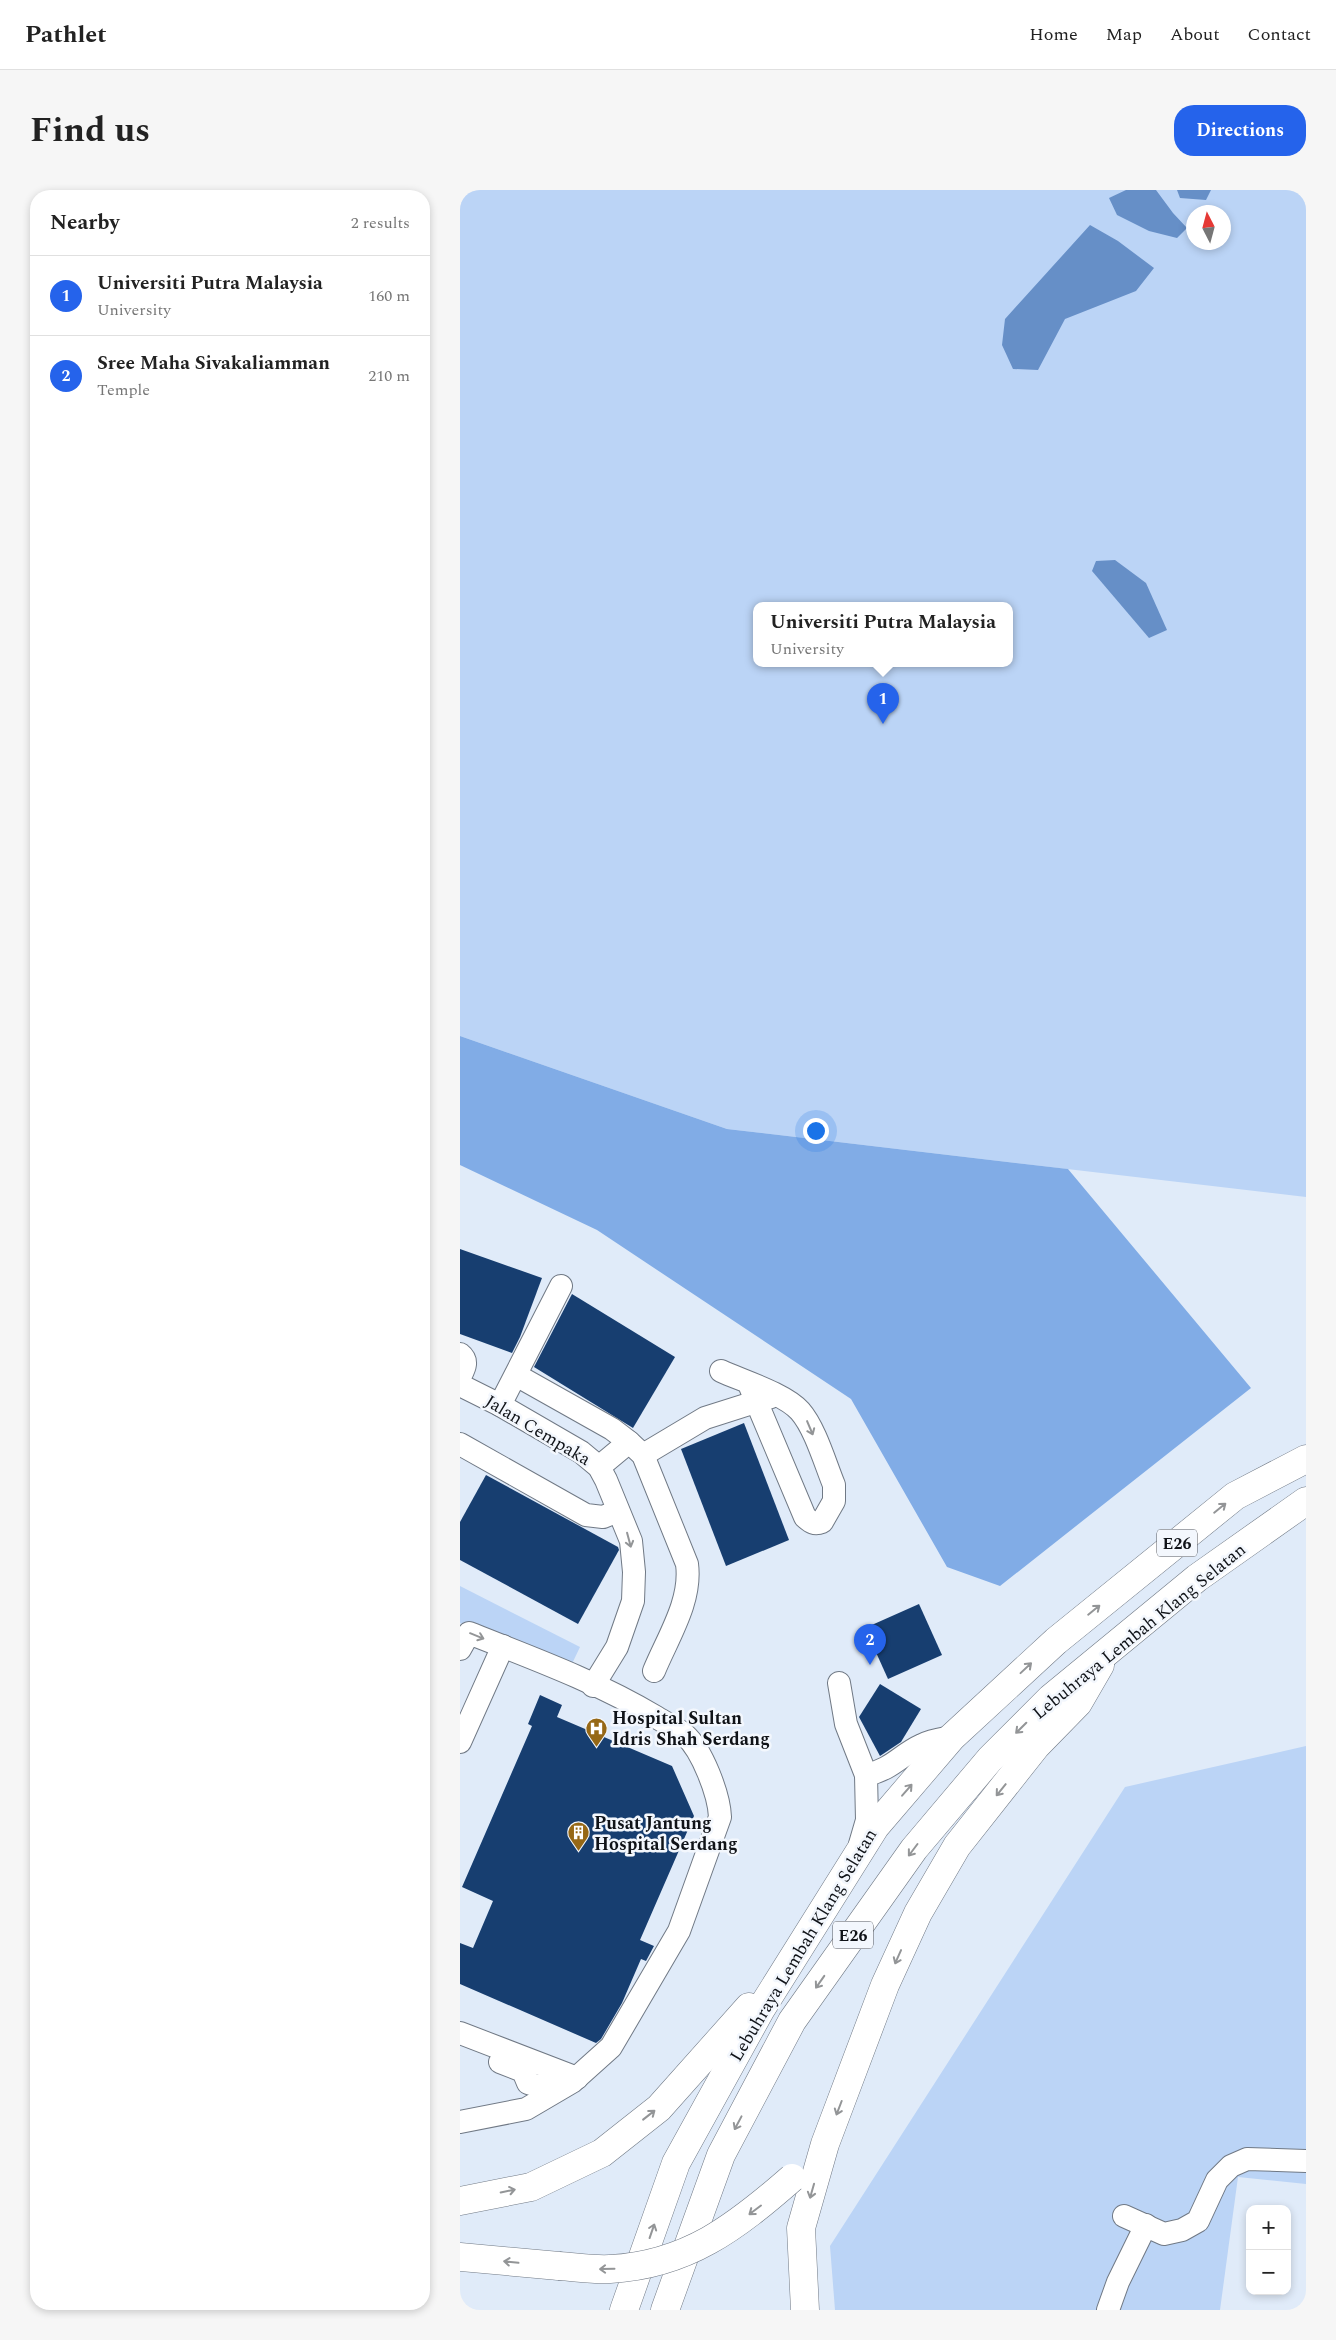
<!DOCTYPE html>
<meta charset="utf-8">
<style>
:root{--surface:#fff;--page:#f6f6f6;--text:#222;--muted:#767676;--line:#e0e0e0;--accent:#2563eb}
body{margin:0;font-family:Spectral,serif;background:var(--page);color:var(--text)}
.controls{position:absolute;right:15px;bottom:15px;display:grid;overflow:hidden;border-radius:10px;box-shadow:0 2px 8px #0003}
.controls button{width:45px;height:45px;display:grid;place-items:center;padding:0;border:0;border-bottom:1px solid var(--line);background:var(--surface);color:var(--text);font:25px sans-serif}
.compass{position:absolute;left:726px;top:15px;width:45px;height:45px;border-radius:50%;background:var(--surface);box-shadow:0 2px 8px #0003;rotate:354deg}
.you{position:absolute;left:355px;top:940px;width:18px;height:18px;margin:-12px;border:4px solid #fff;border-radius:50%;background:#1a73e8;box-shadow:0 0 0 8px #1a73e833}
.badge{display:grid;place-items:center;width:32px;height:32px;border-radius:50%;background:var(--accent);color:#fff;font-size:16px;font-weight:700}
.pin{position:absolute;translate:-50% -41px;filter:drop-shadow(0 1px 2px #0008)}
.pin::after{content:'';position:absolute;top:26px;width:18px;height:15px;background:inherit;clip-path:polygon(0 0,100% 0,50% 100%)}
.popup{position:absolute;left:293px;top:412px;width:260px;height:65px;box-sizing:border-box;display:grid;place-content:center;border-radius:10px;background:var(--surface);filter:drop-shadow(0 1px 4px #0005);font-size:16px;white-space:nowrap;color:var(--muted)}
.popup b{font-size:19px;color:var(--text)}
.popup::after{content:'';position:absolute;left:50%;top:100%;margin-left:-10px;border:10px solid transparent;border-top-color:var(--surface)}
.list{margin:0;padding:0;list-style:none}
h2{display:flex;justify-content:space-between;align-items:center;height:65px;margin:0;padding:0 20px;font-size:21px}
h2 small{font-size:16px;font-weight:400;color:var(--muted)}
.list li{display:grid;grid-template-columns:32px 1fr auto;gap:15px;align-items:center;box-sizing:border-box;height:80px;padding:0 20px;border-top:1px solid var(--line)}
.list b{display:block;font-size:19px;white-space:nowrap}
.list p{margin:0;font-size:16px;white-space:nowrap;color:var(--muted)}
.list em{font-size:16px;font-style:normal;color:var(--muted)}
.map{position:relative;flex:none;width:846px;height:2120px;overflow:hidden;border-radius:20px}
header{display:flex;align-items:center;gap:30px;box-sizing:border-box;height:70px;padding:0 25px;background:var(--surface);border-bottom:1px solid var(--line)}
header strong{font-size:24px}
nav{display:flex;gap:28px;margin-inline-start:auto;font-size:18px}
.intro{display:flex;align-items:center;justify-content:space-between;box-sizing:border-box;height:120px;padding:0 30px}
h1{margin:0;font-size:35px}
.button{padding:12px 22px;border-radius:20px;background:var(--accent);color:#fff;font-size:18px;font-weight:700}
main{display:flex;gap:30px;padding:0 30px}
aside{flex:1;background:var(--surface);border-radius:20px;box-shadow:0 2px 8px #0003}
.map>svg:first-child{display:block}
.green{fill:#bbd4f6;fill-rule:evenodd}
.forest{fill:#81ace6}
.water{fill:#668fc7}
.building{fill:#173e70}
.lines{fill:none;stroke-linecap:round;stroke-linejoin:round}
.minor-casing{stroke:#707985;stroke-width:24}
.highway-casing{stroke:#707985;stroke-width:29}
.minor{stroke:#fff;stroke-width:22}
.highway{stroke:#fff;stroke-width:28}
.highway-bridge-casing{stroke:#707985;stroke-width:29;stroke-linecap:butt}
.highway-bridge{stroke:#fff;stroke-width:28}
.oneway{stroke:#939597}
.labels{text-anchor:middle;stroke-width:5;stroke-linejoin:round;paint-order:stroke}
.shield{fill:#f3f7fd;stroke:#54575d;stroke-width:1}
.shield-label{font-size:16px;font-weight:bold;fill:#101318}
.street-label{font-size:18px;fill:#101318;stroke:#f3f7fd}
.poi-label{font-size:18px;font-weight:bold;fill:#101318;stroke:#f3f7fd;text-anchor:start}
</style>
<header>
<strong>Pathlet</strong>
<nav><a>Home</a><a>Map</a><a>About</a><a>Contact</a></nav>
</header>
<div class="intro"><h1>Find us</h1><a class="button">Directions</a></div>
<main>
<aside>
<h2>Nearby<small>2 results</small></h2>
<ul class="list">
<li><span class="badge">1</span><div><b>Universiti Putra Malaysia</b><p>University</p></div><em>160 m</em></li>
<li><span class="badge">2</span><div><b>Sree Maha Sivakaliamman</b><p>Temple</p></div><em>210 m</em></li>
</ul>
</aside>
<div class="map">
<svg width="846" height="2120" viewBox="0 0 846 2120">
<rect width="100%" height="100%" fill="#e0ebf9"/>
<g class="green">
<path d="M0 0H846V1007L267 939 0 846ZM734 22H764V52H734ZM297 415H549V473H297Z"/>
<path d="M0 1396 120 1457 110 1478 0 1433Z"/>
<path d="M846 1556V1994L778 1987 760 2120H375L370 2056 665 1597Z"/>
</g>
<path class="forest" d="M0 846 267 939 608 979 791 1198 540 1396 487 1377 391 1209 137 1040 0 975Z"/>
<g class="water">
<path d="M666 0H696L713 23 727 38 717 48 689 41 657 25 649 8Z"/>
<path d="M717 0H751L746 10 720 8Z"/>
<path d="M630 35 658 51 694 78 676 101 605 129 578 180 553 179 542 155 545 129Z"/>
<path d="M655 370 686 393 707 440 689 448 632 381 636 371Z"/>
</g>
<g class="building">
<path d="M0 1059 82 1088 60 1147 52 1163 0 1144Z"/>
<path d="M112 1104 215 1167 173 1238 74 1177Z"/>
<path d="M284 1233 329 1350 266 1376 221 1259Z"/>
<path d="M26 1285 158 1357 159 1360 118 1434 0 1370V1332Z"/>
<path d="M459 1414 482 1465 428 1489 405 1438Z"/>
<path d="M420 1494 461 1519 441 1552 420 1566 399 1527Z"/>
<path d="M80 1505 102 1515 97 1527 212 1576 234 1626 180 1750 194 1756 186 1771 181 1769 162 1813 141 1849 136 1853 0 1794V1753L13 1758 33 1711 2 1697 72 1536 68 1534Z"/>
</g>
<g class="lines">
<defs>
<g id="minor">
<path d="M0 1164C9 1171 4 1179 0 1187"/>
<path d="M261 1181C283 1191 325 1204 340 1221 355 1238 365 1273 374 1295V1311L362 1332C354 1335 351 1332 345 1327L289 1194"/>
<path d="M56 1185 152 1239 169 1252"/>
<path d="M0 1195 40 1215 121 1262 139 1277 146 1290 171 1351 174 1382 173 1411 157 1457 133 1496"/>
<path d="M40 1215 101 1096"/>
<path d="M0 1254 126 1325 143 1327 158 1321"/>
<path d="M183 1265 245 1228 311 1207"/>
<path d="M139 1277 169 1252 183 1265 227 1374C232 1411 208 1447 194 1481"/>
<path d="M0 1459 9 1443C72 1468 138 1492 196 1527 205 1533 217 1538 225 1545 242 1560 259 1604 260 1627L219 1741 151 1857 112 1892 66 1919 0 1932"/>
<path d="M379 1493 386 1534 406 1585 407 1630 400 1654"/>
<path d="M0 1552 43 1456"/>
<path d="M406 1585C433 1579 440 1565 462 1555 472 1550 482 1549 492 1547"/>
<path d="M0 1843 117 1888"/>
<path d="M40 1872 63 1881 68 1893 81 1897 94 1891V1880"/>
<path d="M664 2026 704 2044 722 2040 738 2031 757 1990 771 1976 787 1969 846 1971"/>
<path d="M648 2120 658 2092 686 2035"/>
</g>
<g id="highway">
<path d="M0 2011 71 1997 142 1963 199 1918 289 1817"/>
<path d="M0 2067 99 2076"/>
<path d="M164 2120 216 1973 301 1819 415 1637 492 1547 596 1451 775 1306 846 1269"/>
<path d="M205 2120 261 1965 332 1831 454 1659 530 1569 591 1508 737 1388 846 1311"/>
<path d="M345 2120 341 2038 365 1954 425 1795 458 1723 497 1656 576 1556 618 1513 640 1475"/>
</g>
</defs>
<use href="#minor" class="minor-casing"/>
<use href="#highway" class="highway-casing"/>
<use href="#minor" class="minor"/>
<use href="#highway" class="highway"/>
<defs>
<path id="highway-bridge" d="M99 2076C116 2077 133 2080 150 2079 227 2075 276 2037 332 1988"/>
</defs>
<use href="#highway-bridge" class="highway-bridge-casing"/>
<use href="#highway-bridge" class="highway-bridge"/>
</g>
<defs><path id="oneway-shaft" d="M-6 0H5M1.5-3L5.5 0L1.5 3" fill="none" stroke-width="1.6" stroke-linecap="round" stroke-linejoin="round" transform="scale(1.25)"/></defs>
<g class="oneway">
<use href="#oneway-shaft" transform="translate(350 1238) rotate(67)"/>
<use href="#oneway-shaft" transform="translate(760 1318) rotate(-39)"/>
<use href="#oneway-shaft" transform="translate(169 1350) rotate(75)"/>
<use href="#oneway-shaft" transform="translate(634 1420) rotate(-39)"/>
<use href="#oneway-shaft" transform="translate(17 1446) rotate(22)"/>
<use href="#oneway-shaft" transform="translate(566 1478) rotate(-43)"/>
<use href="#oneway-shaft" transform="translate(561 1538) rotate(135)"/>
<use href="#oneway-shaft" transform="translate(447 1600) rotate(-49)"/>
<use href="#oneway-shaft" transform="translate(541 1600) rotate(129)"/>
<use href="#oneway-shaft" transform="translate(453 1660) rotate(127)"/>
<use href="#oneway-shaft" transform="translate(438 1767) rotate(114)"/>
<use href="#oneway-shaft" transform="translate(360 1792) rotate(125)"/>
<use href="#oneway-shaft" transform="translate(379 1918) rotate(111)"/>
<use href="#oneway-shaft" transform="translate(189 1925) rotate(-38)"/>
<use href="#oneway-shaft" transform="translate(278 1933) rotate(118)"/>
<use href="#oneway-shaft" transform="translate(48 2001) rotate(-12)"/>
<use href="#oneway-shaft" transform="translate(352 2001) rotate(106)"/>
<use href="#oneway-shaft" transform="translate(295 2020) rotate(143)"/>
<use href="#oneway-shaft" transform="translate(192 2041) rotate(-71)"/>
<use href="#oneway-shaft" transform="translate(51 2072) rotate(-174)"/>
<use href="#oneway-shaft" transform="translate(147 2079) rotate(179)"/>
</g>
<defs>
<symbol id="hospital-pin" viewBox="-11 -11 22 30"><path d="M0 17L-7.5 6A9.5 9.5 0 1 1 7.5 6Z" fill="#966816" stroke="#f3f7fd"/><path d="M-5-5h3v3.5h4V-5h3V5h-3V1.5h-4V5h-3Z" fill="#fff"/></symbol>
<symbol id="building-pin" viewBox="-11 -11 22 30"><path d="M0 17L-7.5 6A9.5 9.5 0 1 1 7.5 6Z" fill="#966816" stroke="#f3f7fd"/><path d="M-4-6H4V6H1V3H-1V6H-4ZM-2.5-4.3h1.7v1.8h-1.7ZM.8-4.3h1.7v1.8H.8ZM-2.5-1h1.7V.8h-1.7ZM.8-1h1.7V.8H.8Z" fill="#fff"/></symbol>
</defs>
<g fill-rule="evenodd">
<use href="#hospital-pin" x="124" y="1526" width="25" height="34"/>
<use href="#building-pin" x="106" y="1630" width="25" height="34"/>
</g>
<g class="labels">
<g class="shield">
<rect x="697" y="1339.5" width="40" height="27" rx="4"/>
<rect x="373" y="1731.5" width="40" height="27" rx="4"/>
</g>
<g class="shield-label">
<text x="717" y="1359">E26</text>
<text x="393" y="1751">E26</text>
</g>
<g class="street-label">
<text transform="translate(78 1240) rotate(31)" y="6">Jalan Cempaka</text>
<text transform="translate(679 1441) rotate(-39)" y="6">Lebuhraya Lembah Klang Selatan</text>
<text transform="translate(343 1755) rotate(-59)" y="6">Lebuhraya Lembah Klang Selatan</text>
</g>
<g class="poi-label">
<text x="152" y="1534">Hospital Sultan<tspan x="152" dy="21">Idris Shah Serdang</tspan></text>
<text x="134" y="1639">Pusat Jantung<tspan x="134" dy="21">Hospital Serdang</tspan></text>
</g>
</g>
</svg>
<div class="controls">
<button>+</button>
<button>−</button>
</div>
<svg class="compass" viewBox="-18 -18 36 36"><path d="M0-13l5 13h-10z" fill="#e53935"/><path d="M0 13l5-13h-10z" fill="#767676"/></svg>
<div class="you"></div>
<div class="pin badge" style="left:423px;top:534px">1</div>
<div class="popup"><b>Universiti Putra Malaysia</b>University</div>
<div class="pin badge" style="left:410px;top:1475px">2</div>
</div>
</main>
